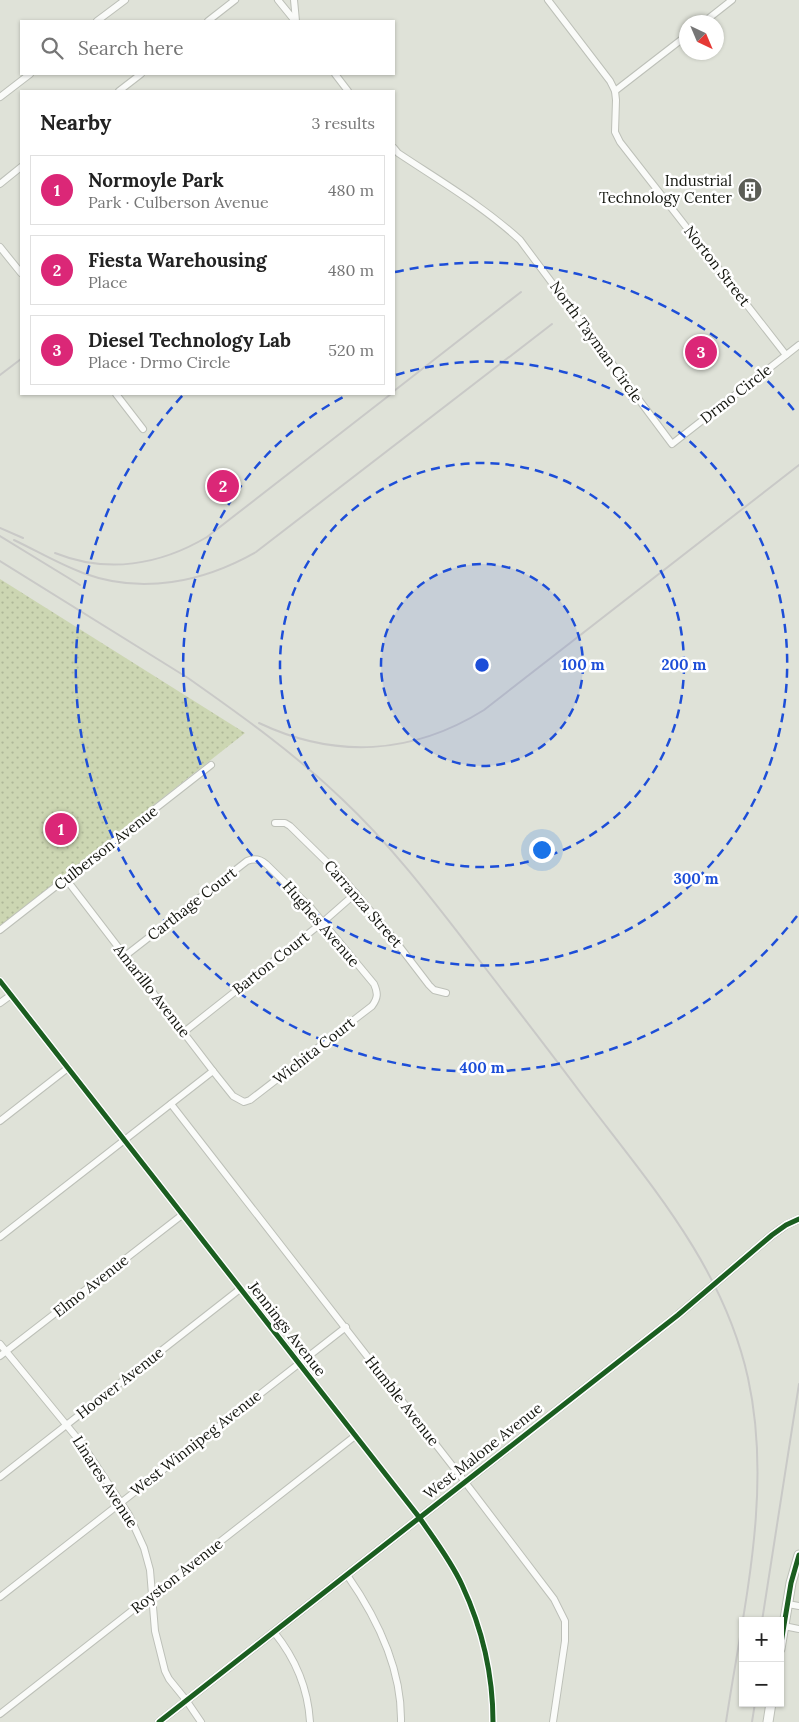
<!DOCTYPE html>
<meta charset="utf-8">
<style>
:root{--surface:#fff;--page:#f6f6f6;--text:#222;--muted:#767676;--line:#e0e0e0;--accent:#db2777}
body{margin:0;font-family:Lora,serif;background:var(--page);color:var(--text)}
.controls{position:absolute;right:15px;bottom:15px;display:grid;overflow:hidden;border-radius:0px;box-shadow:0 1px 4px #0004}
.controls button{width:45px;height:45px;display:grid;place-items:center;padding:0;border:0;border-bottom:1px solid var(--line);background:var(--surface);color:var(--text);font:25px sans-serif}
.compass{position:absolute;left:679px;top:15px;width:45px;height:45px;border-radius:50%;background:var(--surface);box-shadow:0 1px 4px #0004;rotate:136deg}
.you{position:absolute;left:541px;top:849px;width:18px;height:18px;margin:-12px;border:4px solid #fff;border-radius:50%;background:#1a73e8;box-shadow:0 0 0 8px #1a73e833}
.badge{display:grid;place-items:center;width:32px;height:32px;border-radius:50%;background:var(--accent);color:#fff;font-size:16px;font-weight:700}
.pin{position:absolute;translate:-50% -50%;border:2px solid #fff;box-shadow:0 1px 5px #0006}
.list{margin:0;padding:0;list-style:none}
h2{display:flex;justify-content:space-between;align-items:center;height:65px;margin:0;padding:0 20px;font-size:21px}
h2 small{font-size:16px;font-weight:400;color:var(--muted)}
.list li{display:grid;grid-template-columns:32px 1fr auto;gap:15px;align-items:center;box-sizing:border-box;height:70px;margin:0 10px 10px;padding:0 10px;border:1px solid var(--line);border-radius:0px}
.list b{display:block;font-size:19px;white-space:nowrap}
.list p{margin:0;font-size:16px;white-space:nowrap;color:var(--muted)}
.list em{font-size:16px;font-style:normal;color:var(--muted)}
.icon{flex:none;width:28px;height:28px;fill:none;stroke:currentColor;stroke-width:2;stroke-linecap:round;stroke-linejoin:round}
.map{position:relative;flex:none;width:799px;height:1722px;overflow:hidden}
.search{position:absolute;background:var(--surface);box-shadow:0 1px 4px #0004;left:20px;top:20px;width:375px;height:55px;display:flex;align-items:center;gap:12px;box-sizing:border-box;padding:0 18px;border-radius:0px;color:var(--muted);font-size:19px}
.panel{position:absolute;background:var(--surface);box-shadow:0 1px 4px #0004;left:20px;top:90px;width:375px;height:305px;border-radius:0px}
.map>svg:first-child{display:block}
.park{fill:url(#park-dots)}
.lines{fill:none;stroke-linecap:round;stroke-linejoin:round}
.minor-casing{stroke:#bdc0b8;stroke-width:8}
.tertiary-casing{stroke:#bdc0b8;stroke-width:9}
.secondary-casing{stroke:#bdc0b8;stroke-width:11}
.minor{stroke:#fafbf9;stroke-width:6}
.tertiary{stroke:#fafbf9;stroke-width:8}
.secondary{stroke:#fafbf9;stroke-width:9}
.rail{stroke:#c9c9c7;stroke-width:2}
.cycleway-casing{stroke:#fff;stroke-width:8}
.cycleway{stroke:#1b5e20;stroke-width:5}
.ring{fill:none;stroke:#1d4ed8;stroke-width:2.5;stroke-dasharray:9 6}
.labels{text-anchor:middle;stroke-width:5;stroke-linejoin:round;paint-order:stroke}
.poi-label{font-size:15px;fill:#14160f;stroke:#fff;text-anchor:end}
.street-label{font-size:15px;fill:#14160f;stroke:#fff}
.centre{fill:#1d4ed8;stroke:#fff;stroke-width:2.5}
.ring-label{font-size:15px;text-anchor:middle;font-weight:bold;fill:#1d4ed8;stroke:#fff;stroke-width:5;stroke-linejoin:round;paint-order:stroke}
</style>
<div class="map">
<svg width="799" height="1722" viewBox="0 0 799 1722">
<defs>
<pattern id="park-dots" width="8" height="8" patternUnits="userSpaceOnUse" patternTransform="scale(1.25)"><rect width="8" height="8" fill="#ccd6b2"/><path d="M2 2h.1M6 6h.1" fill="none" stroke="#aeb798" stroke-width="1.8" stroke-linecap="round"/></pattern>
</defs>
<rect width="100%" height="100%" fill="#dfe2d8"/>
<path class="park" d="M0 579 245 733 0 926Z"/>
<g class="lines">
<defs>
<g id="minor">
<path d="M278 0 295 21"/>
<path d="M294 0 296 21"/>
<path d="M548 0 610 81 615 91 616 100 615 132 620 142 786 355"/>
<path d="M97 21 125 0"/>
<path d="M208 21 235 0"/>
<path d="M704 22 732 0"/>
<path d="M335 74 348 91"/>
<path d="M119 91 141 74"/>
<path d="M615 91 686 36"/>
<path d="M0 97 30 74"/>
<path d="M394 148 398 153C440 181 483 206 520 240L672 444 799 345"/>
<path d="M0 184 21 167"/>
<path d="M0 247 21 273"/>
<path d="M116 394 143 429"/>
<path d="M275 823H285L290 826 341 876 390 934 429 985 434 990 446 993"/>
<path d="M66 879 213 1071 233 1096 244 1102 250 1100 372 1006C378 998 378 993 374 984L311 908 266 864C260 859 254 858 247 861L125 956"/>
<path d="M0 930 211 765"/>
<path d="M0 981 419 1517C434 1539 451 1561 462 1585 482 1628 493 1675 493 1722"/>
<path d="M0 1003 11 995"/>
<path d="M184 1032 323 922 356 893"/>
<path d="M171 1104 465 1482 554 1599 565 1621V1641L553 1722"/>
<path d="M0 1121 68 1068"/>
<path d="M0 1237 213 1071"/>
<path d="M0 1344 82 1444 129 1515 144 1548 150 1570 155 1631 165 1671 169 1679 186 1700 201 1722"/>
<path d="M0 1356 182 1215"/>
<path d="M0 1477 240 1289"/>
<path d="M347 1575C377 1618 402 1668 401 1722"/>
<path d="M0 1597 346 1327"/>
<path d="M788 1604 799 1606"/>
<path d="M784 1626 799 1629"/>
<path d="M274 1632C295 1658 308 1688 310 1722"/>
<path d="M0 1714 355 1436"/>
</g>
<path id="tertiary" d="M159 1722 678 1315 772 1235 786 1225 799 1219"/>
<g id="secondary">
<path d="M780 1649 791 1583 799 1555"/>
<path d="M768 1722 771 1703"/>
</g>
</defs>
<use href="#minor" class="minor-casing"/>
<use href="#tertiary" class="tertiary-casing"/>
<use href="#secondary" class="secondary-casing"/>
<use href="#minor" class="minor"/>
<use href="#tertiary" class="tertiary"/>
<use href="#secondary" class="secondary"/>
<g class="rail">
<path d="M0 375 21 359"/>
<path d="M394 391 521 292"/>
<path d="M0 528 23 538"/>
<path d="M0 536 80 585"/>
<path d="M14 540C37 551 59 564 83 573 142 595 203 582 256 552L552 324"/>
<path d="M55 553C107 574 160 565 207 537L391 394"/>
<path d="M0 561 188 678C242 716 294 753 342 799 391 845 432 899 473 952 509 999 545 1045 580 1092 648 1182 723 1265 748 1378 773 1492 743 1609 726 1722"/>
<path d="M259 723C335 759 412 755 484 710L799 465"/>
<path d="M762 1621 799 1384"/>
<path d="M752 1722 755 1703"/>
</g>
<defs>
<g id="cycleway">
<path d="M0 981 419 1517C434 1539 451 1561 462 1585 482 1628 493 1675 493 1722"/>
<path d="M780 1649 791 1583 799 1555"/>
<path d="M159 1722 678 1315 772 1235 786 1225 799 1219"/>
</g>
</defs>
<use href="#cycleway" class="cycleway-casing"/>
<use href="#cycleway" class="cycleway"/>
</g>
<circle cx="482" cy="665" r="101" fill="#1d4ed8" fill-opacity=".12"/>
<g class="ring">
<circle cx="482" cy="665" r="101"/>
<circle cx="482" cy="665" r="202"/>
<path d="M396 375A302 302 0 1 1 347 395"/>
<path d="M797 916A403 403 0 1 1 183 395M395 272A403 403 0 0 1 797 414"/>
</g>
<defs>
<symbol id="building-disc" viewBox="-11 -11 22 22"><circle r="9.5" fill="#5b5d55" stroke="#fff"/><path d="M-4-6H4V6H1V3H-1V6H-4ZM-2.5-4.3h1.7v1.8h-1.7ZM.8-4.3h1.7v1.8H.8ZM-2.5-1h1.7V.8h-1.7ZM.8-1h1.7V.8H.8Z" fill="#fff"/></symbol>
</defs>
<g fill-rule="evenodd">
<use href="#building-disc" x="736" y="176" width="28" height="28"/>
</g>
<g class="labels">
<g class="poi-label">
<text x="732" y="186">Industrial<tspan x="732" dy="17">Technology Center</tspan></text>
</g>
<g class="street-label">
<text transform="translate(717 266) rotate(52)" y="5">Norton Street</text>
<text transform="translate(596 342) rotate(54)" y="5">North Tayman Circle</text>
<text transform="translate(736 394) rotate(-38)" y="5">Drmo Circle</text>
<text transform="translate(106 848) rotate(-38)" y="5">Culberson Avenue</text>
<text transform="translate(192 904) rotate(-38)" y="5">Carthage Court</text>
<text transform="translate(363 904) rotate(49)" y="5">Carranza Street</text>
<text transform="translate(321 924) rotate(49)" y="5">Hughes Avenue</text>
<text transform="translate(271 963) rotate(-38)" y="5">Barton Court</text>
<text transform="translate(152 991) rotate(52)" y="5">Amarillo Avenue</text>
<text transform="translate(314 1051) rotate(-38)" y="5">Wichita Court</text>
<text transform="translate(91 1286) rotate(-38)" y="5">Elmo Avenue</text>
<text transform="translate(287 1329) rotate(52)" y="5">Jennings Avenue</text>
<text transform="translate(120 1383) rotate(-38)" y="5">Hoover Avenue</text>
<text transform="translate(402 1401) rotate(52)" y="5">Humble Avenue</text>
<text transform="translate(196 1443) rotate(-38)" y="5">West Winnipeg Avenue</text>
<text transform="translate(483 1451) rotate(-38)" y="5">West Malone Avenue</text>
<text transform="translate(105 1482) rotate(57)" y="5">Linares Avenue</text>
<text transform="translate(177 1576) rotate(-38)" y="5">Royston Avenue</text>
</g>
</g>
<circle cx="482" cy="665" r="8" class="centre"/>
<g class="ring-label">
<text x="583" y="670">100 m</text>
<text x="684" y="670">200 m</text>
<text x="696" y="884">300 m</text>
<text x="482" y="1073">400 m</text>
</g>
</svg>
<div class="controls">
<button>+</button>
<button>−</button>
</div>
<svg class="compass" viewBox="-18 -18 36 36"><path d="M0-13l5 13h-10z" fill="#e53935"/><path d="M0 13l5-13h-10z" fill="#767676"/></svg>
<div class="you"></div>
<div class="pin badge" style="left:61px;top:829px">1</div>
<div class="pin badge" style="left:223px;top:486px">2</div>
<div class="pin badge" style="left:701px;top:352px">3</div>
<div class="search"><svg class="icon" aria-label="search" viewBox="0 0 24 24"><circle cx="10" cy="10" r="6"/><path d="M15 15l6 6"/></svg>Search here</div>
<section class="panel">
<h2>Nearby<small>3 results</small></h2>
<ul class="list">
<li><span class="badge">1</span><div><b>Normoyle Park</b><p>Park · Culberson Avenue</p></div><em>480 m</em></li>
<li><span class="badge">2</span><div><b>Fiesta Warehousing</b><p>Place</p></div><em>480 m</em></li>
<li><span class="badge">3</span><div><b>Diesel Technology Lab</b><p>Place · Drmo Circle</p></div><em>520 m</em></li>
</ul>
</section>
</div>
